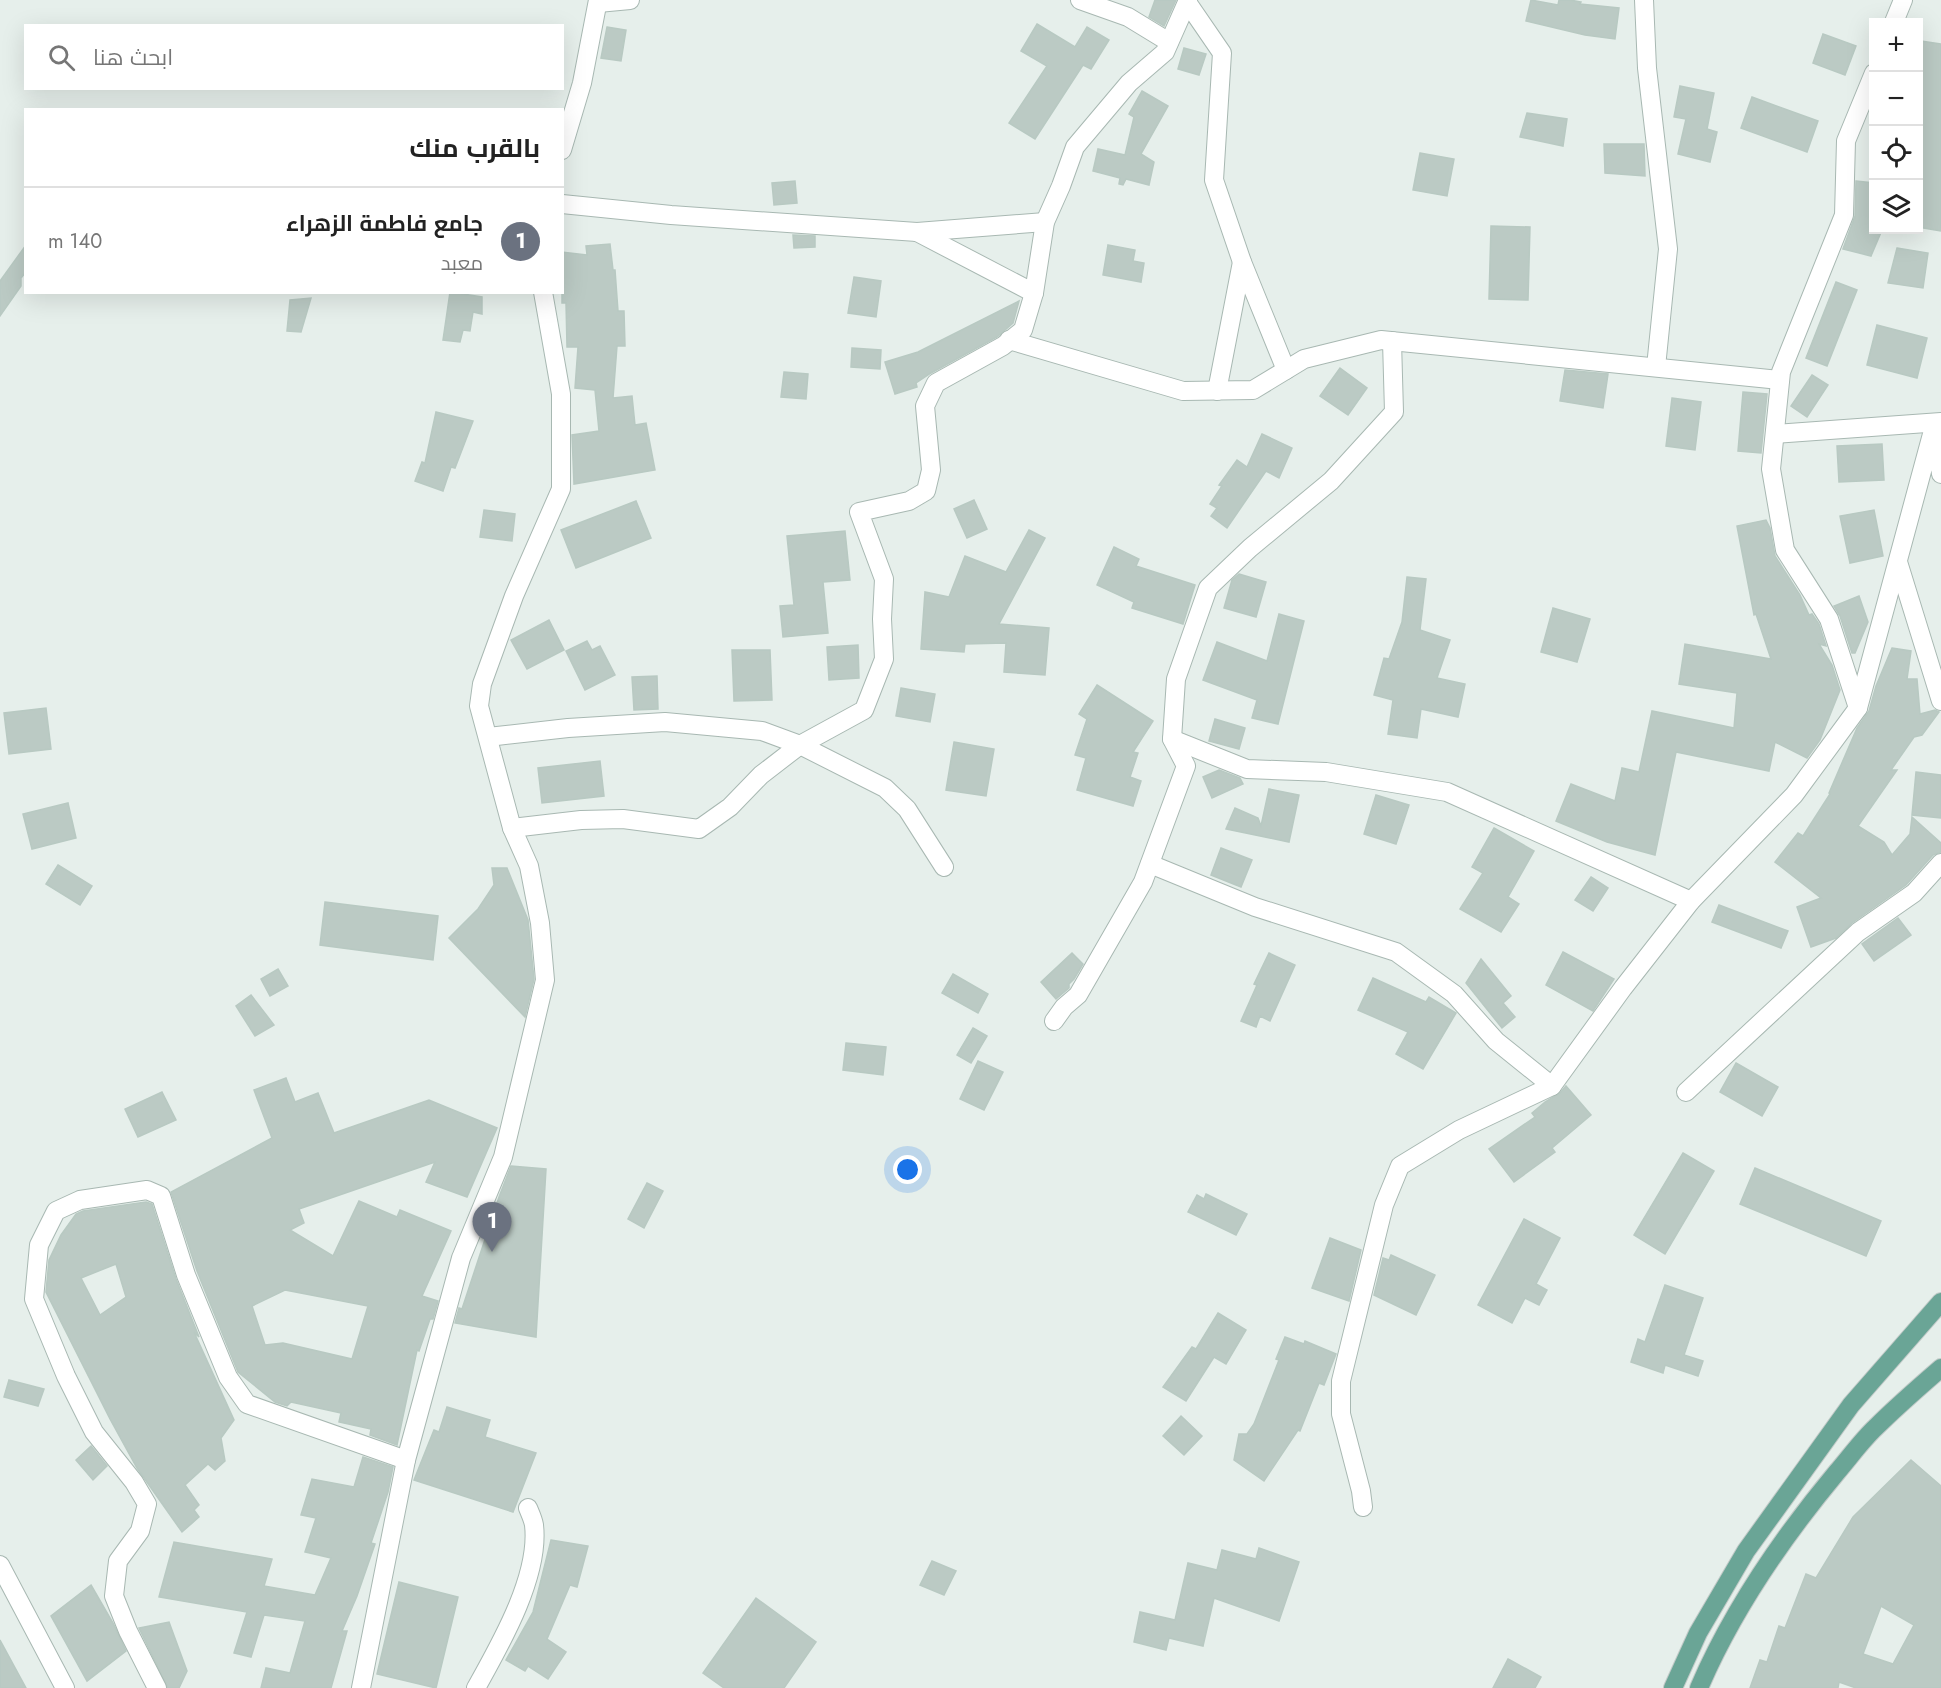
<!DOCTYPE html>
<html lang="ar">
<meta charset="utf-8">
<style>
:root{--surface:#fff;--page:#f2f2f2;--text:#222;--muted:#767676;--line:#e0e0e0;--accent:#b45309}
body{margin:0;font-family:Jost,Cairo,sans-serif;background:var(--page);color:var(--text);direction:rtl}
.controls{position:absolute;right:18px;top:18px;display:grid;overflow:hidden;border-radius:0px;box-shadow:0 6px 24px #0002}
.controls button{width:54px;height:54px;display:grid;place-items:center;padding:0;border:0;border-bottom:2px solid var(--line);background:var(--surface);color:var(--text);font:30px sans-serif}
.you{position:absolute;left:908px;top:1170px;width:21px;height:21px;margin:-15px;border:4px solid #fff;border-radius:50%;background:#1a73e8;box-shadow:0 0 0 9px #1a73e833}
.badge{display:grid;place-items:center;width:39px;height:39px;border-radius:50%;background:var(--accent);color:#fff;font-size:20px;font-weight:700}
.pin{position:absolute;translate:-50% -50px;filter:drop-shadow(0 2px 3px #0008)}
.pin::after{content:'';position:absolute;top:32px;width:21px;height:18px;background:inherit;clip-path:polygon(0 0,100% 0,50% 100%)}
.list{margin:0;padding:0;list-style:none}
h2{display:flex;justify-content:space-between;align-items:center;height:78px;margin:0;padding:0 24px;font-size:26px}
h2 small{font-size:20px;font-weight:400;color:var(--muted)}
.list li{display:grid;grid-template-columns:39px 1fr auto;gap:18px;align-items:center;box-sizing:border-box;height:108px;padding:0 24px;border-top:2px solid var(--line)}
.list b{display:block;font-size:22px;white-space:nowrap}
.list p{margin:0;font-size:20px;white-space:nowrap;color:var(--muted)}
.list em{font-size:20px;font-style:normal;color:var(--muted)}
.icon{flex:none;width:33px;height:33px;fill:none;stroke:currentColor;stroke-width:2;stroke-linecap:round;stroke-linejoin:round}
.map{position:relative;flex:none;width:1941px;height:1688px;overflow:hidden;direction:ltr}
.search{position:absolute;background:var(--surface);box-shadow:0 6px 24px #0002;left:24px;top:24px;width:540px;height:66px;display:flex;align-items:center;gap:15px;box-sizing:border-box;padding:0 21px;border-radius:0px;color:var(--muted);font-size:22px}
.panel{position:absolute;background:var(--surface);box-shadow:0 6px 24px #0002;left:24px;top:108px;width:540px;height:186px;border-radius:0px;direction:rtl}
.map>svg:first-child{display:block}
.building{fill:#bbcac4;stroke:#b8c9c2;stroke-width:1.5;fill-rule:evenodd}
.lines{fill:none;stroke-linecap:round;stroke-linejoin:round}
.minor-casing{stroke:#a8b8b2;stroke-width:20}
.major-casing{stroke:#c2cac8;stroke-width:20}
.minor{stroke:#fff;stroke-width:18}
.major{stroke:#6aa596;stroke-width:18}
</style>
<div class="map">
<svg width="1941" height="1688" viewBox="0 0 1941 1688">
<rect width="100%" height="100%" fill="#e6efeb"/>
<g class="building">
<path d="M1155 0H1176L1164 26 1149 17Z"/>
<path d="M1531 0 1558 5 1559 0H1570L1581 2 1580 4 1619 8 1615 39 1585 35 1526 21Z"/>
<path d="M1037 24 1075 47 1087 27 1109 40 1091 69 1083 65 1035 139 1009 123 1047 66 1021 51Z"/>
<path d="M607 27 626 30 621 61 601 58Z"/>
<path d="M1823 34 1856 46 1845 75 1813 63Z"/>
<path d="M1921 41 1941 44V231L1918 227V58Z"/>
<path d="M1184 48 1206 54 1199 75 1178 69Z"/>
<path d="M1680 86 1714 93 1707 129 1717 132 1710 162 1678 154 1686 119 1674 117Z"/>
<path d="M1142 91 1168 106 1141 154 1154 162 1149 185 1126 179 1123 185 1119 184 1120 178 1093 171 1098 149 1125 155 1134 117 1129 114Z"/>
<path d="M1752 97 1818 121 1807 152 1741 128Z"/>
<path d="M1527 113 1567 119 1563 146 1520 137Z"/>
<path d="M1604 144H1644L1645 176 1605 173Z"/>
<path d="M1420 153 1454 159 1447 196 1413 190Z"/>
<path d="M795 181 797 203 774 205 772 183Z"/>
<path d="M1856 181 1874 183V230H1882L1871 256 1843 249 1855 216Z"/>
<path d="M1491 226 1530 227 1528 300 1489 299Z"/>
<path d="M793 235 815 236V247L794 248Z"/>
<path d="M610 244 613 270H615L618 311H624L625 346H617L613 398 632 396 635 425 646 423 655 470 574 484 572 435 599 431 595 390 575 388 578 347H567L566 303H562V252L587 255 586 246Z"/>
<path d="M26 245V272L21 278V286L0 316V281Z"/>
<path d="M1108 245 1135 250 1133 261 1144 263 1141 282 1103 275Z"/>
<path d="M1897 248 1928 253 1923 288 1888 283Z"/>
<path d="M854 277 881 281 876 317 848 313Z"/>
<path d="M1836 282 1857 290 1827 366 1806 358Z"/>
<path d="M450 292 482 297V314L473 312 470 331 463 330 460 342 443 340Z"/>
<path d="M311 298 301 332 287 331 290 300Z"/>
<path d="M1019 301 1013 323 997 337 931 373 916 383 917 387 895 394 885 362 918 352Z"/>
<path d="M1877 325 1927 338 1917 378 1867 365Z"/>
<path d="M852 348 881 350 880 369 851 367Z"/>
<path d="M1340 368 1367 388 1348 415 1320 396Z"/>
<path d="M1565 370 1608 374 1603 408 1560 401Z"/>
<path d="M784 372 808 374 806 399 781 397Z"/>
<path d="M1812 375 1828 385 1807 417 1791 406Z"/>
<path d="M1743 392 1767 394 1761 453 1738 451Z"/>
<path d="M1672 398 1701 402 1695 450 1666 446Z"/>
<path d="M436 412 473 421 455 468 451 467 443 491 415 481 422 462 425 463Z"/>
<path d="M1262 434 1292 448 1279 478 1266 471 1227 528 1211 516 1217 508 1210 504 1222 486 1219 485 1237 460 1247 467Z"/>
<path d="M1882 444 1884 480 1839 482 1837 446Z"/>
<path d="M974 500 987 529 967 538 954 509Z"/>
<path d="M636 501 651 538 576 568 561 530Z"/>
<path d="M484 510 515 514 512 541 480 537Z"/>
<path d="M1874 510 1883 556 1850 563 1840 516Z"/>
<path d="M1766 520 1770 528 1775 556 1800 595 1809 615 1812 614 1819 624 1826 646 1819 644 1832 665 1840 690 1820 740 1807 758 1775 742 1769 771 1676 752 1655 855 1607 842 1556 821 1571 784 1615 801 1622 768 1639 772 1652 711 1734 728 1737 693 1679 684 1685 644 1771 659 1756 614 1754 615 1737 526Z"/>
<path d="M1029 530 1045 538 999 624 1049 628 1045 675 1004 672 1006 643 965 644 964 652 921 649 925 592 949 597 965 556 1006 572Z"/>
<path d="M845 531 850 580 823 582 828 633 783 637 780 606 794 605 787 536Z"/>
<path d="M1114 547 1139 559 1136 566 1195 585 1183 624 1132 608 1134 602 1097 585Z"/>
<path d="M1239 574 1266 582 1256 617 1224 608 1232 580Z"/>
<path d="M1407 577 1426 579 1420 630 1450 640 1437 678 1465 684 1458 717 1421 709 1417 738 1388 734 1393 700 1374 695 1384 658 1389 659 1402 622Z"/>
<path d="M1859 596 1868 622 1855 653H1852L1840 616 1834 606Z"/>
<path d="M1553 608 1590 619 1577 662 1541 652Z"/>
<path d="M1279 614 1304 621 1278 724 1252 718 1257 700 1203 680 1217 642 1267 661Z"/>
<path d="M549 620 564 650 527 669 511 640Z"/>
<path d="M587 641 592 650 600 646 615 675 585 690 566 651Z"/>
<path d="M858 645 859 678 829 680 827 647Z"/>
<path d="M1892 648 1911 651 1907 679H1917L1920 714 1935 710 1939 712 1922 735 1914 737 1891 770H1897L1858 826 1884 842 1892 855 1910 834 1912 817 1941 843V852L1933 855 1906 885 1852 923 1836 938 1811 947 1797 907 1821 898 1775 862 1798 833 1803 836 1830 794 1829 793 1857 728 1869 711 1876 686Z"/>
<path d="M732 650H770L772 700 734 701Z"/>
<path d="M657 676 658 709 634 710 632 677Z"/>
<path d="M1097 685 1153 721 1133 752 1138 753 1130 777 1141 781 1133 806 1077 790 1086 758 1075 755 1087 719 1079 714Z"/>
<path d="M901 688 935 694 930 722 896 716Z"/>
<path d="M46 708 51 749 9 754 4 713Z"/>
<path d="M1215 719 1245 728 1239 749 1209 741Z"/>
<path d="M954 742 994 749 986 796 946 790Z"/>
<path d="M600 761 604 796 542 803 538 768Z"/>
<path d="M1219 770 1240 778 1243 784 1212 798 1203 777Z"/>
<path d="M1916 772 1941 775V818L1912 815Z"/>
<path d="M1269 789 1299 795 1289 842 1226 829 1235 808 1258 818 1261 826Z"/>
<path d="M1376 795 1409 805 1396 844 1364 834Z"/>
<path d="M68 803 76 838 32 849 23 814Z"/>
<path d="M1494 828 1534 851 1508 897 1519 904 1501 932 1460 909 1483 873 1472 867Z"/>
<path d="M1221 848 1252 860 1241 887 1211 875Z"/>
<path d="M58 865 92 886 80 905 46 884Z"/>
<path d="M492 868H507L528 920 534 979 525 1017 449 938 478 909 494 885Z"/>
<path d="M1591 877 1608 888 1593 911 1575 900Z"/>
<path d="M325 902 438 916 433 960 320 945Z"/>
<path d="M1719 905 1788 931 1781 948 1712 922Z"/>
<path d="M1898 918 1911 935 1874 961 1862 944Z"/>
<path d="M1563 952 1614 979 1593 1011 1546 985Z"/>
<path d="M1072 953 1083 964 1074 979 1069 984V988L1056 999 1041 982Z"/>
<path d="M1269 953 1295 965 1270 1021 1260 1016 1256 1027 1241 1021 1257 985 1254 984Z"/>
<path d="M1481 959 1511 996 1503 1003 1515 1017 1502 1028 1466 983Z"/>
<path d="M278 969 288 986 270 996 261 979Z"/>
<path d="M953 974 988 994 978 1013 942 993Z"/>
<path d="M1373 978 1426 1002 1429 997 1456 1013 1423 1069 1396 1054 1408 1032 1358 1010Z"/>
<path d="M251 995 274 1025 255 1036 236 1006Z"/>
<path d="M973 1028 987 1036 971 1063 957 1055Z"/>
<path d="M846 1043 886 1047 883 1075 843 1070Z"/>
<path d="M978 1061 1003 1072 984 1110 960 1099Z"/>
<path d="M1736 1063 1778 1087 1762 1116 1720 1092Z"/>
<path d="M286 1078 295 1102 318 1093 334 1133 429 1100 497 1128 467 1197 426 1182 435 1162 299 1209 304 1223 290 1230 333 1256 359 1201 397 1217 400 1210 451 1231 422 1296 438 1301 433 1319H430L419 1351 417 1350 397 1445 370 1435 371 1429 339 1422 341 1413 291 1402 287 1406 275 1402 238 1372 197 1271 171 1192 272 1138 254 1090ZM285 1290 368 1306 352 1359 283 1343 265 1345 252 1306Z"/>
<path d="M1566 1086 1591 1115 1552 1148 1555 1152 1514 1182 1489 1149 1535 1117 1532 1113 1545 1102 1560 1093Z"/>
<path d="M162 1092 176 1120 138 1137 125 1109Z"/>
<path d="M1683 1153 1714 1171 1665 1254 1634 1235Z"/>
<path d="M511 1166 546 1169 536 1337 455 1323 459 1308 462 1309 499 1197Z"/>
<path d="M1755 1168 1881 1221 1866 1256 1740 1204Z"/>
<path d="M647 1183 663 1191 644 1228 628 1219Z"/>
<path d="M1206 1194 1247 1214 1236 1235 1188 1212 1197 1195 1204 1199Z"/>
<path d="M146 1202 152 1204 176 1279 199 1337 194 1332 234 1420 221 1438 225 1461 215 1470 208 1464 185 1485 199 1505 194 1510 199 1517 182 1532 137 1468 110 1419 46 1292 49 1260 61 1235 76 1214 83 1211ZM116 1264 126 1297 100 1315 81 1278Z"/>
<path d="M1524 1219 1560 1238 1536 1284 1547 1290 1539 1305 1525 1298 1512 1323 1478 1305Z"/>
<path d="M1330 1238 1361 1250 1349 1301 1312 1288Z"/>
<path d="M1391 1255 1435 1275 1416 1315 1374 1295 1383 1258 1389 1260Z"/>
<path d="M1665 1285 1703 1298 1684 1355 1703 1361 1698 1376 1665 1365 1663 1373 1631 1362 1638 1339 1645 1342Z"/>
<path d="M1218 1313 1246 1330 1226 1364 1214 1357 1186 1401 1163 1387 1192 1347 1196 1349Z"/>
<path d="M1285 1337 1304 1344 1305 1341 1336 1354 1324 1385 1319 1383 1300 1431 1298 1430 1264 1481 1234 1460 1239 1434H1247L1254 1424 1279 1360 1276 1359Z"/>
<path d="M9 1380 44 1389 38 1406 4 1397Z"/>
<path d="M447 1407 490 1420 485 1437 536 1453 513 1512 414 1480 434 1430 439 1432Z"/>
<path d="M1181 1416 1202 1436 1184 1455 1163 1436Z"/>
<path d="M91 1446 107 1466 93 1480 76 1460Z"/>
<path d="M363 1457 393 1467 388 1492 371 1543 375 1544 357 1596 342 1631H347L331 1688H261L266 1668 290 1673 305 1621 264 1615 251 1657 234 1653 247 1612 159 1597 174 1542 272 1559 264 1586 315 1595 331 1558 305 1552 316 1518 301 1515 312 1479 354 1487Z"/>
<path d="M1911 1460 1941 1486V1688H1856L1839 1682 1838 1688H1750L1760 1660 1767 1662 1779 1626 1785 1628 1806 1574 1816 1578 1853 1517ZM1881 1606 1914 1625 1893 1664 1863 1654Z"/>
<path d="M551 1540 588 1546 577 1587 570 1585 547 1639 566 1652 548 1679 528 1666 525 1671 506 1660 533 1612Z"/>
<path d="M1259 1548 1299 1562 1279 1621 1214 1598 1203 1646 1169 1638 1166 1650 1134 1642 1140 1612 1175 1620 1188 1563 1217 1570 1222 1550 1256 1559Z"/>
<path d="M932 1561 956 1571 944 1595 920 1585Z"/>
<path d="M399 1582 458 1597 436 1688 377 1674Z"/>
<path d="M91 1585 113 1623 126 1651 87 1681 51 1616Z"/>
<path d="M756 1598 816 1642 784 1688H724L703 1673Z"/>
<path d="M169 1622 187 1671 179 1688H168L139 1628Z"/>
<path d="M0 1640 26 1688H0Z"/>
<path d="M1508 1659 1541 1677 1535 1688H1493Z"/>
</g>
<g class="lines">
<defs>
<g id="minor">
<path d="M1080 0 1128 17 1169 42"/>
<path d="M1644 0 1647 68 1668 249 1656 367"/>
<path d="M1187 2 1222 53 1214 180 1242 262 1286 370"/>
<path d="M598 3 630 0"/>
<path d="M1894 22 1903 0"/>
<path d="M562 150 582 83 598 0"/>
<path d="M562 204 671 215 917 232 1045 222"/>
<path d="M917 232 1034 293"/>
<path d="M1009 340 1183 391 1253 390 1304 359 1381 340 1780 380"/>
<path d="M1217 391 1242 262"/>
<path d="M1775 434 1941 422"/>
<path d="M1898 562 1941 701"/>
<path d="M1858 708 1935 423 1941 474"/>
<path d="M488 737 568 728 665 722 762 731 800 745 885 788 907 809 944 867"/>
<path d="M1172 739 1247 769 1326 772 1447 792 1691 901"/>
<path d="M512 828 581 820 623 819 699 829 730 807 761 775 800 745 864 710 884 659 882 619 884 579 859 512 909 501 926 491 931 470 925 406 936 383 1003 346 1023 330 1034 293 1045 222 1061 186 1075 147 1129 83 1165 52 1188 0"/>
<path d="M1150 864 1255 907 1396 952 1454 994 1496 1041 1552 1086"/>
<path d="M1054 1021 1064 1007 1078 995 1143 882 1186 766 1172 739 1176 679 1208 588 1250 548 1331 481 1394 412 1392 341"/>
<path d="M1686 1092 1858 932 1914 893 1941 863"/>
<path d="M1363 1507 1361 1491 1341 1414V1381L1384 1205 1400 1166 1459 1130 1552 1086 1623 988 1691 901 1794 795 1858 708 1829 619 1785 550 1771 469 1781 372 1844 215 1846 141 1874 73"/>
<path d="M0 1565 65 1688"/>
<path d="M157 1688 128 1631 114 1596 118 1561 140 1531 147 1504 134 1482 94 1432 66 1376 34 1299 39 1245 56 1211 80 1200 147 1190 161 1196 186 1275 228 1377 247 1404 406 1460"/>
<path d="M361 1688 406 1460 461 1258 503 1157 545 980 540 923 529 866 512 828 479 706 482 684 514 596 561 489V394L543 292"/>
<path d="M476 1688C500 1645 540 1576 534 1525 533 1519 530 1513 528 1508"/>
</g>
<g id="major">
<path d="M1673 1688 1698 1633 1746 1551 1851 1405 1941 1302"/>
<path d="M1699 1688C1733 1609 1782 1538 1837 1472 1850 1457 1862 1440 1876 1427 1897 1406 1919 1387 1941 1368"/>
</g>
</defs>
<use href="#minor" class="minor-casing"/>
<use href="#major" class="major-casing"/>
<use href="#minor" class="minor"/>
<use href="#major" class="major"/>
</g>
</svg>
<div class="controls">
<button>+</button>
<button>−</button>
<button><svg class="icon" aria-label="locate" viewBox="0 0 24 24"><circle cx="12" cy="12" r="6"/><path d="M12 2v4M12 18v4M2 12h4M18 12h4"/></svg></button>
<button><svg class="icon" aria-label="layers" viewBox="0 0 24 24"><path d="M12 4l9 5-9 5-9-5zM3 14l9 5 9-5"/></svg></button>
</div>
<div class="you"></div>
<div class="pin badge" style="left:492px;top:1252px;background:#6b7280">1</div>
<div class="search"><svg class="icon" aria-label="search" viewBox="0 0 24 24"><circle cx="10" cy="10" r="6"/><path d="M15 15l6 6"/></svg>ابحث هنا</div>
<section class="panel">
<h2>بالقرب منك<small></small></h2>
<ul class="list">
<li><span class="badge" style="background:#6b7280">1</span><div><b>جامع فاطمة الزهراء</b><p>معبد</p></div><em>140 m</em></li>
</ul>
</section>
</div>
